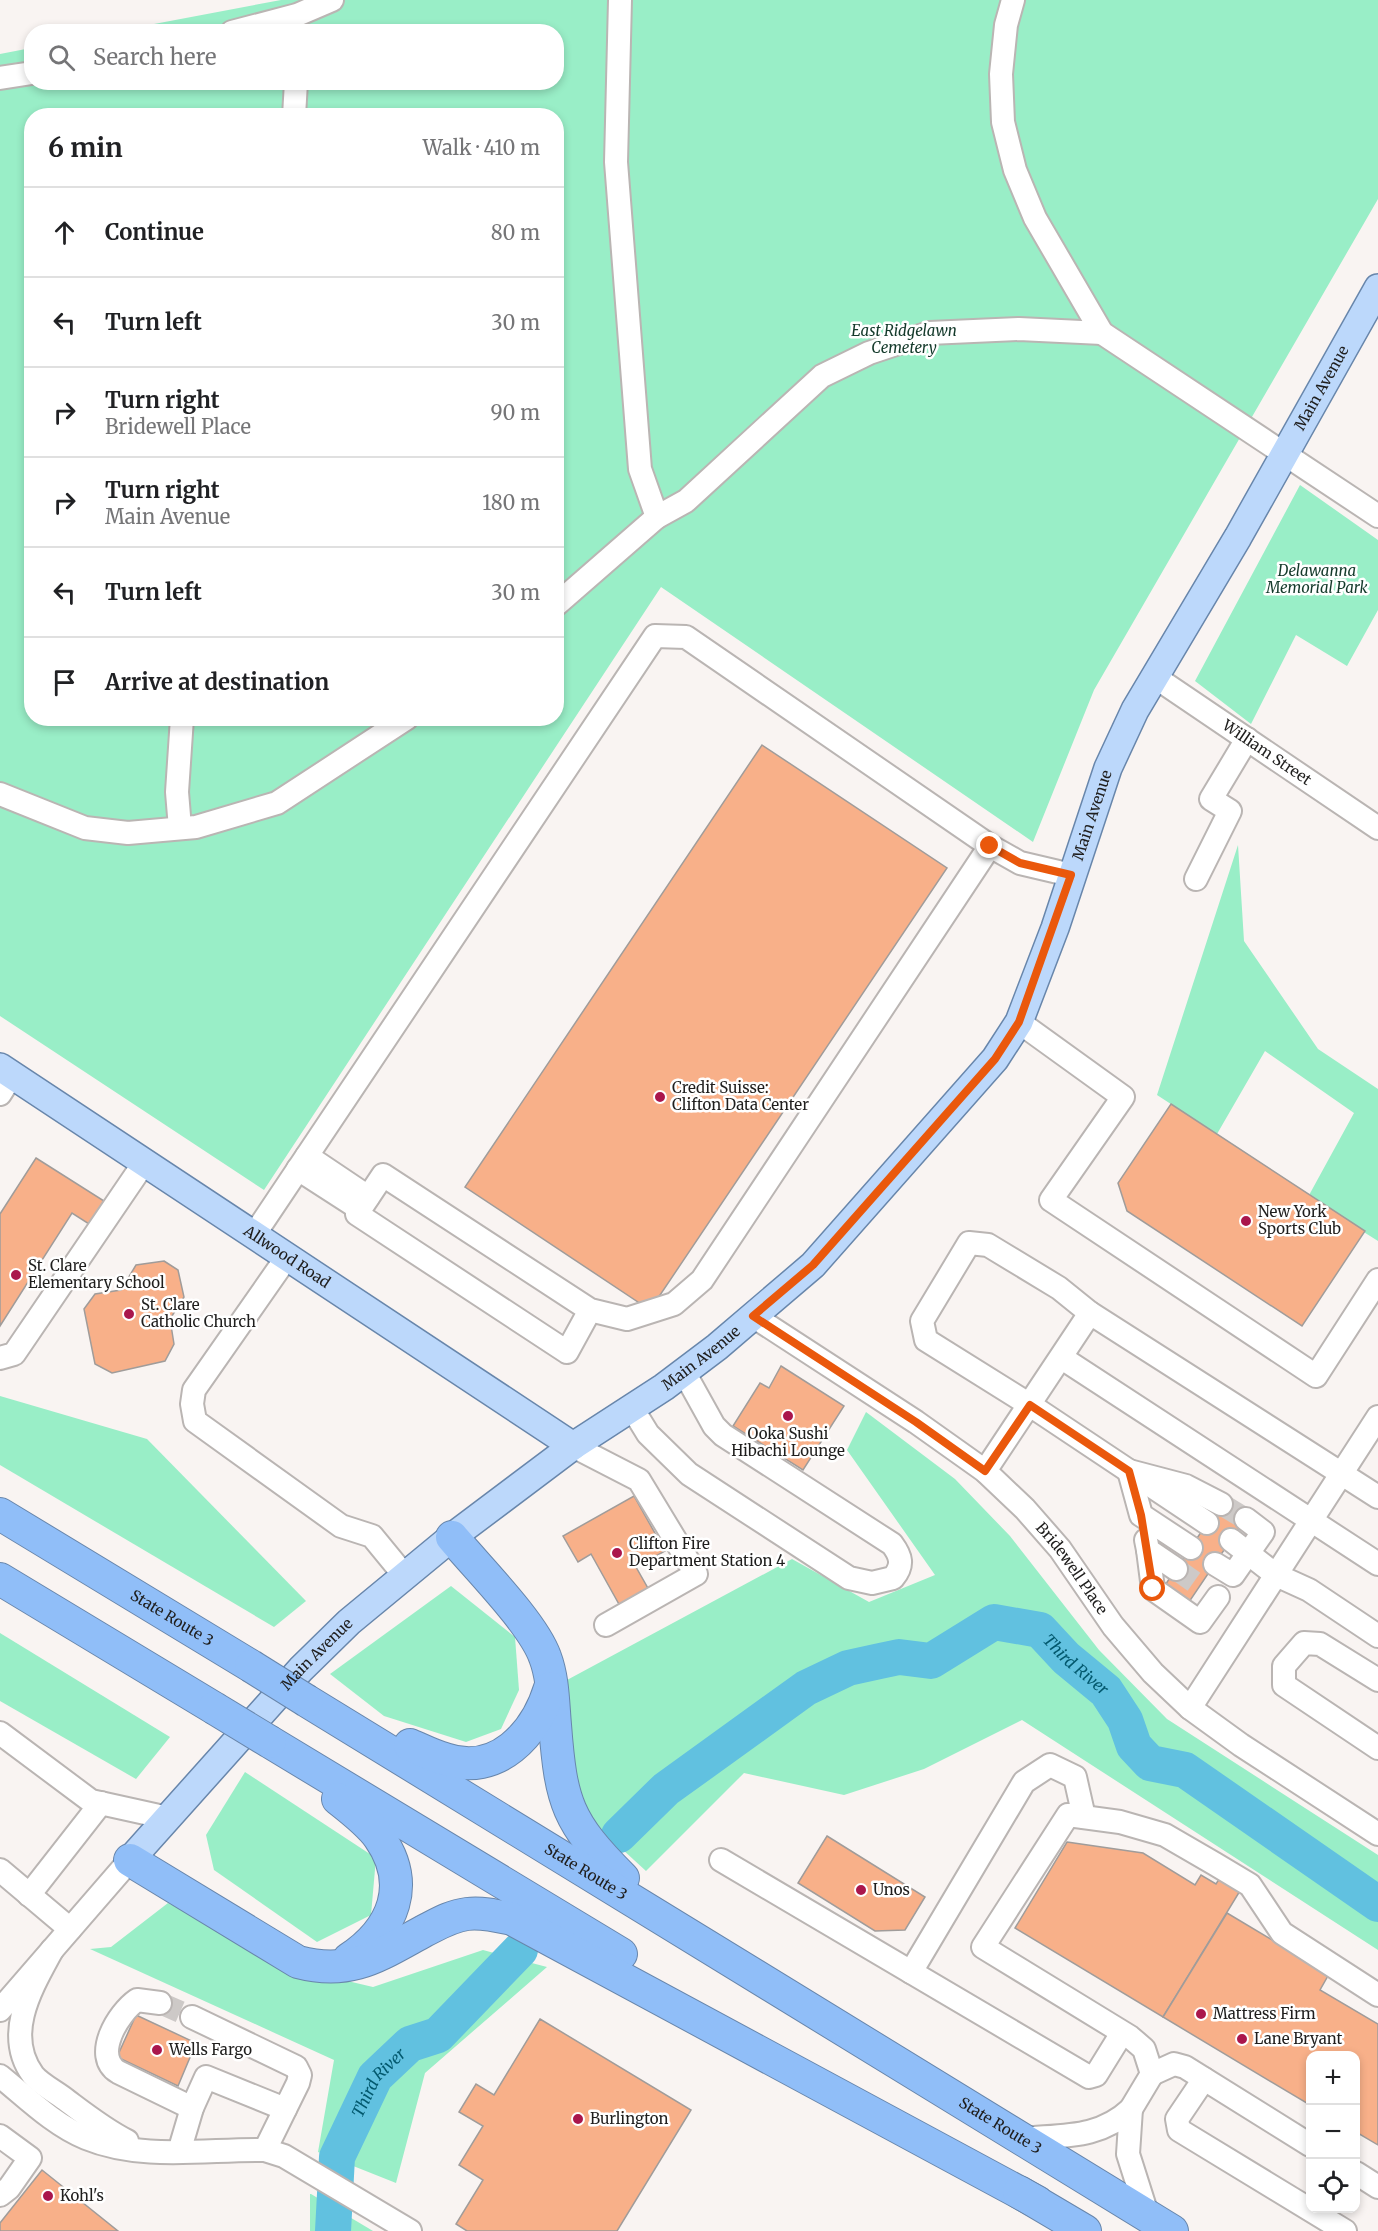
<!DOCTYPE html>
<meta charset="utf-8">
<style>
:root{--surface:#fff;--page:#f6f6f6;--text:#202124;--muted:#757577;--line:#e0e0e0}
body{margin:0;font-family:Merriweather,serif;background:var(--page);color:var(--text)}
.controls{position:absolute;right:18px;bottom:18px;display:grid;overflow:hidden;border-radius:12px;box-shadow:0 3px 9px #0003}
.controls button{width:54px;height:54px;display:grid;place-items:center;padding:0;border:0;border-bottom:2px solid var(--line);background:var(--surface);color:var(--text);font:30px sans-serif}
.stop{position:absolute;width:18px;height:18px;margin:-14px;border:4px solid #ea580c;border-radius:50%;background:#fff}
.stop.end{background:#ea580c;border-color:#fff;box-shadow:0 2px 6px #0008}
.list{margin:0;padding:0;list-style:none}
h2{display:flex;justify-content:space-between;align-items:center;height:78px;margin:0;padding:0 24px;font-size:26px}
h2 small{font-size:20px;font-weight:400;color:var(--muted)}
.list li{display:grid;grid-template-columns:39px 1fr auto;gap:18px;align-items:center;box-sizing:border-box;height:90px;padding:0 24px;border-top:2px solid var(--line)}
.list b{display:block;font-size:22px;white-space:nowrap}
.list p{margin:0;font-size:20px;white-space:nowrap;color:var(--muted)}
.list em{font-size:20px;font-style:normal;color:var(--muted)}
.icon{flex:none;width:33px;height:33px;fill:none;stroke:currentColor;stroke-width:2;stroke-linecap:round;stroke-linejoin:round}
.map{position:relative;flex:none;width:1378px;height:2231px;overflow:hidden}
.search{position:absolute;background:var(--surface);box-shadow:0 3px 9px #0003;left:24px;top:24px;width:540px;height:66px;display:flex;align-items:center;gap:15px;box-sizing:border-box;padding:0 21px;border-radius:24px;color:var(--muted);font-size:22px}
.panel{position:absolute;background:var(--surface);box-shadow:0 3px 9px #0003;left:24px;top:108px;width:540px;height:618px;border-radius:24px}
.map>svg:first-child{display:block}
.green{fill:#99eec7;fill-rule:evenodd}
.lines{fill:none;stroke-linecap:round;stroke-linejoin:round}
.river{stroke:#61c1e0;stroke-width:36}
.building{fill:#f8b089;stroke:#a09c9a;stroke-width:1.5}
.minor-tunnel{stroke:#cdc9c7;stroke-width:22;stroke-dasharray:22 11;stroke-linecap:butt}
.minor-casing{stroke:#bab5b3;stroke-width:26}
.major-casing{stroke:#6886ab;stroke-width:30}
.highway-casing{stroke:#6886ab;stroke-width:34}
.minor{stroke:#fff;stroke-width:22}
.major{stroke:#bcd8fb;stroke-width:27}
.highway{stroke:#90bef8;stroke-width:32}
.highway-bridge-casing{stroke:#6886ab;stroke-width:34;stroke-linecap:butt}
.highway-bridge{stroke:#90bef8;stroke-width:32}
.route{stroke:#ea580c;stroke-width:8}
.poi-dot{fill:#aa164c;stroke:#fff;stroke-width:2}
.labels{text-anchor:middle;stroke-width:5;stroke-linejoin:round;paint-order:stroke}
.park-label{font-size:15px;font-style:italic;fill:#13392a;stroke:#fff}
.street-label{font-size:15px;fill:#1f1e1d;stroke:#fff}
.poi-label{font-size:15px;fill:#1f1e1d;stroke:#fff;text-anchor:start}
.water-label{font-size:16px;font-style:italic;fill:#03596e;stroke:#fff}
</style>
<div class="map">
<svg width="1378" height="2231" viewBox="0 0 1378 2231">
<rect width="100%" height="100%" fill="#f9f4f2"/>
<g class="green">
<path d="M281 0H1378V199L1094 690 1033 842 661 587 264 1190 0 1016V54L31 48 32 82H556V32L117 31ZM32 116H556V718H32Z"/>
<path d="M1300 485 1378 540V610L1347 666 1296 635 1251 724 1195 681Z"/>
<path d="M1238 845 1244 941 1318 1049 1378 1089V1241L1308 1197 1354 1113 1265 1051 1217 1134 1157 1095Z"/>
<path d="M0 1396 147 1439 306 1601 274 1627 0 1465Z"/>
<path d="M866 1412 955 1479 1010 1536 1099 1650 1167 1719 1378 1855V1950L1022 1720 924 1769 844 1795 744 1773 646 1871 586 1816 570 1789 567 1680 792 1559 869 1602 935 1575 847 1450Z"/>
<path d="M451 1586 515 1637 519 1690 501 1729 466 1742 384 1716 330 1674Z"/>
<path d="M0 1633 170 1737 136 1779 0 1701Z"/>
<path d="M245 1772 376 1858 371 1915 317 1942 214 1870 206 1835Z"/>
<path d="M168 1903 301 1970 373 1987 483 1950 547 1967 425 2073 396 2183 318 2152 334 2060 90 1949 111 1947Z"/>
<path d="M310 2194H311L373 2231H310Z"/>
</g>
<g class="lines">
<g class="river">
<path id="s1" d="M619 1835 666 1789 806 1688 848 1668 880 1661 899 1657 931 1661 994 1622 1040 1630 1066 1658 1106 1691 1125 1720 1134 1746 1150 1763 1185 1770 1378 1904"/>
<path id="s2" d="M333 2231 337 2157 375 2077 410 2044 438 2035 520 1950"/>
</g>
</g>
<g class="building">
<path d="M762 745 947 868 650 1310 465 1187Z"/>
<path d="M1171 1104 1365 1231 1302 1326 1127 1211 1118 1183Z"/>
<path d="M36 1158 104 1201 89 1224 72 1213 0 1326V1214Z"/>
<path d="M164 1261 178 1270 184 1297 170 1319 174 1344 165 1361 112 1373 95 1364 84 1309 95 1294 121 1290 136 1265Z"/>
<path d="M781 1366 844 1406 803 1470 733 1426 760 1383 769 1388Z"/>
<path d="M634 1496 665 1551 636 1567 649 1590 620 1606 591 1554 578 1562 563 1536Z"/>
<path d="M1225 1497 1249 1513 1187 1605 1163 1588Z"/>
<path d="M827 1836 925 1897 905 1930 875 1931 798 1883Z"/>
<path d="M1067 1842 1143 1853 1195 1885 1201 1875 1216 1884 1223 1873 1243 1886 1163 2017 1015 1928Z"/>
<path d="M1227 1913 1329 1974 1320 1990 1378 2024V2145L1356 2132V2056H1310V2105L1163 2017Z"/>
<path d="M136 2015 196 2043 178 2086 117 2057Z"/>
<path d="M540 2019 691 2110 617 2231H467L456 2224 483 2180 459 2165 483 2126 459 2112 476 2084 494 2095Z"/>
<path d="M42 2170 118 2231H0V2223Z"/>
</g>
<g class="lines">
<g class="minor-tunnel">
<path d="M1221 1504 1246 1519"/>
<path d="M1176 1569 1200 1586"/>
<path d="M160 2003 192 2017"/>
</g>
<defs>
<g id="minor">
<path d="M620 0 616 162 640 469 657 517 686 501 822 376 869 353 929 333 1019 329 1102 333"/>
<path d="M1013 0 1006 25 1001 74 1003 122 1015 170 1035 218 1102 333 1378 516"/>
<path d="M232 32 297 15 332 0"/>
<path d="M0 78 32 73"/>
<path d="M294 116 296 82"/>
<path d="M556 605 657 517"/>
<path id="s3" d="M1155 677 1378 828"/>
<path d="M0 794 85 828 128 833 196 827 277 803 407 718"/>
<path d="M180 828 177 792 182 718"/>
<path d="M1196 879 1230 811 1211 799 1247 739"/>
<path d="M1019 1022 1123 1097 1051 1200 1316 1376 1378 1280"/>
<path d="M0 1094 12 1075"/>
<path d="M307 1156 368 1197"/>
<path d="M298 1169 360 1209"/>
<path d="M254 1235 655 636 686 637 990 846 1020 863 1071 875"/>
<path d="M287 1257 194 1390 192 1404 195 1421 341 1526 372 1536 404 1575"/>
<path d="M590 1310 567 1352 357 1214 383 1175 590 1310 627 1319 674 1304 702 1280 990 846"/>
<path d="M1090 1313 1059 1288 988 1245 969 1243 922 1321 926 1340 1030 1405 1207 1523"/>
<path id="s4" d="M753 1316 916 1422 985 1471 1025 1509 1060 1549 1113 1626 1153 1673 1190 1708 1241 1745 1378 1834"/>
<path d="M0 1358 14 1354 144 1163"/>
<path d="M1062 1358 1378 1564"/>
<path d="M632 1408 648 1434 689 1474 849 1578 872 1583 893 1578C904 1565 901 1556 892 1544L723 1435 714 1426 684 1372"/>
<path d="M573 1446 639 1480 696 1574 606 1625"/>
<path d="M985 1471 1090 1313 1378 1497"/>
<path d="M1146 1540 1148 1550 1176 1569"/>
<path d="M1231 1540 1276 1575 1309 1590 1378 1636"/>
<path d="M1191 1548 1141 1515 1129 1471 1186 1486 1221 1504"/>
<path d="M1148 1550 1153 1589 1200 1622 1218 1597"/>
<path d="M1215 1564 1233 1575 1263 1532 1246 1519"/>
<path d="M1378 1680 1320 1644 1304 1643 1284 1666V1685L1378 1748"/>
<path d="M1190 1708 1378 1417"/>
<path d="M0 1733 91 1801 168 1818"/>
<path d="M721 1860 1089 2077 1096 2075 1122 2033"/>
<path d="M0 1870 70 1929"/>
<path d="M29 1895 101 1803"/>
<path d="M52 1950C32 1987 3 2034 33 2075 40 2084 56 2092 66 2100 86 2115 105 2130 127 2141"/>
<path d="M911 1972 1024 1782 1050 1765 1075 1777 1084 1817"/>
<path d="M160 2003 137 2000C118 2013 92 2056 118 2072L192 2108"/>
<path d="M0 2010 130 1860"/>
<path d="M192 2017 296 2067 300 2075 298 2083 265 2150"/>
<path d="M1152 2074 1174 2064 1185 2067 1310 2145"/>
<path d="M0 2076C26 2097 54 2125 86 2138 142 2161 206 2149 265 2150L284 2156 410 2231"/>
<path d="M1204 2079 1177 2119 1179 2130 1345 2231"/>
<path d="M1131 2109 1152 2074 1144 2049 1130 2037 983 1947 1068 1815 1120 1822 1165 1835 1215 1864 1250 1885 1282 1933 1378 1995"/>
<path d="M0 2136 30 2158 9 2188 0 2195"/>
<path d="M1022 2139C1063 2135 1099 2139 1131 2109L1128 2154 1148 2217"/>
<path d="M179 2152 192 2108 206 2077 285 2109"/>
<path d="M1356 2173 1378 2187"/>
</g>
<g id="major">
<path id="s5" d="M0 1067 573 1446"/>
<path id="s6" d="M130 1860 301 1669 349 1622 452 1537 573 1446 664 1387 717 1347 813 1265 995 1059 1019 1022 1055 928 1108 768 1135 710 1238 537 1378 288"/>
</g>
<g id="highway">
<path id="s7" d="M0 1514 251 1666"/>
<path d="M452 1537C477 1567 533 1623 545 1657 553 1678 553 1702 555 1725 561 1803 567 1822 623 1878"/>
<path d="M0 1579 214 1708"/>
<path id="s8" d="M307 1701 1172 2231"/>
<path d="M270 1742 621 1954"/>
<path d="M410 1745C422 1750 433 1756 445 1759 497 1777 536 1734 550 1688"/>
<path d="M338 1799C352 1810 369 1823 379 1837 412 1884 394 1929 349 1959"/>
<path d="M130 1860 298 1962C351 1976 378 1956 424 1931 438 1924 451 1916 467 1914 482 1912 498 1916 512 1919L1037 2202"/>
<path d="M1019 2192 1085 2231"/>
</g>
</defs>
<use href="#minor" class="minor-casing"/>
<use href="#major" class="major-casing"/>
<use href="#highway" class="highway-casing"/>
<use href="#minor" class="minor"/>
<use href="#major" class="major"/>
<use href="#highway" class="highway"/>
<defs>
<g id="highway-bridge">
<path d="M251 1666 307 1701"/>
<path d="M214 1708 270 1742"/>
</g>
</defs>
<use href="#highway-bridge" class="highway-bridge-casing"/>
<use href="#highway-bridge" class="highway-bridge"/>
</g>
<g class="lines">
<path class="route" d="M990 846 1020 863 1071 875 1019 1022 995 1059 813 1265 753 1316 916 1422 985 1471 1030 1405 1129 1471 1141 1515 1153 1589"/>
</g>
<g class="poi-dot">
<circle cx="660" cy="1097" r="6"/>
<circle cx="1246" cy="1221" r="6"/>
<circle cx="16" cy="1275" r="6"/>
<circle cx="129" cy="1314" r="6"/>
<circle cx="788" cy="1416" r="6"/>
<circle cx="617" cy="1553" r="6"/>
<circle cx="861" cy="1890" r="6"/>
<circle cx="1201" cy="2014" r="6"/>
<circle cx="1242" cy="2039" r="6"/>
<circle cx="157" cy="2050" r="6"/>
<circle cx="578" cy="2119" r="6"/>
<circle cx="48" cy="2196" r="6"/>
</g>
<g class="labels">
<g class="park-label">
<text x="904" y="336">East Ridgelawn<tspan x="904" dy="17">Cemetery</tspan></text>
<text x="1317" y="576">Delawanna<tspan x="1317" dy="17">Memorial Park</tspan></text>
</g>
<g class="street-label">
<text dy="5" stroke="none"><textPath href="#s6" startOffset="1934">Main Avenue</textPath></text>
<text dy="5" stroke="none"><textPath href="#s3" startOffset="135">William Street</textPath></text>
<text dy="5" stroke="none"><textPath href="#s6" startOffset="1448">Main Avenue</textPath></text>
<text dy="5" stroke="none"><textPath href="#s5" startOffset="344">Allwood Road</textPath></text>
<text dy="5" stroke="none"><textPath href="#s6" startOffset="764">Main Avenue</textPath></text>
<text dy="5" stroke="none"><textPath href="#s4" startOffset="410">Bridewell Place</textPath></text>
<text dy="5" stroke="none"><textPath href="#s7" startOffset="201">State Route 3</textPath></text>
<text dy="5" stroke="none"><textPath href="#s6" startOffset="278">Main Avenue</textPath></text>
<text dy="5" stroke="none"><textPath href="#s8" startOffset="327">State Route 3</textPath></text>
<text dy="5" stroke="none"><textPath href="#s8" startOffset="813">State Route 3</textPath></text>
</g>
<g class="poi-label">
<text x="672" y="1093">Credit Suisse:<tspan x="672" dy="17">Clifton Data Center</tspan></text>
<text x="1258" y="1217">New York<tspan x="1258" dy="17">Sports Club</tspan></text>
<text x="28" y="1271">St. Clare<tspan x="28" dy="17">Elementary School</tspan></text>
<text x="141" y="1310">St. Clare<tspan x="141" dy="17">Catholic Church</tspan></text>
<text x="788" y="1439" text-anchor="middle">Ooka Sushi<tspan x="788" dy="17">Hibachi Lounge</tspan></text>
<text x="629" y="1549">Clifton Fire<tspan x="629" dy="17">Department Station 4</tspan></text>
<text x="873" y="1895">Unos</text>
<text x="1213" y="2019">Mattress Firm</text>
<text x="1254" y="2044">Lane Bryant</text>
<text x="169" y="2055">Wells Fargo</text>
<text x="590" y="2124">Burlington</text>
<text x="60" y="2201">Kohl's</text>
</g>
<g class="water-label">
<text dy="6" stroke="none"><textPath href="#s1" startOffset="540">Third River</textPath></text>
<text dy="6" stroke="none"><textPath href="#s2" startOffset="160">Third River</textPath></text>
</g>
</g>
</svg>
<div class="controls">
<button>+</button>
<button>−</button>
<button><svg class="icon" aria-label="locate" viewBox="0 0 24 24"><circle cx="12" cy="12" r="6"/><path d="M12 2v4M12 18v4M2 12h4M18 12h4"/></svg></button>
</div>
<div class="stop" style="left:1153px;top:1589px"></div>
<div class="stop end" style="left:990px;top:846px"></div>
<div class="search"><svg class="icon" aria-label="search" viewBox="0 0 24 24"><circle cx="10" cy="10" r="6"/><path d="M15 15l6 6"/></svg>Search here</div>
<section class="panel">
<h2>6 min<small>Walk · 410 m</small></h2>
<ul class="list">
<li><svg class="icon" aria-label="ahead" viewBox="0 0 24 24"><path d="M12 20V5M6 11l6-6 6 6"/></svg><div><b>Continue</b></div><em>80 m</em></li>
<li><svg class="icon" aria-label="left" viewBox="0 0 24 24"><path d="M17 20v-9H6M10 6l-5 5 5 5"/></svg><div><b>Turn left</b></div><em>30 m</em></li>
<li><svg class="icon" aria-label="right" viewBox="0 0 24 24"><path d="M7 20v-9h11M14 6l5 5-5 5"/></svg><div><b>Turn right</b><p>Bridewell Place</p></div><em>90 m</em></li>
<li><svg class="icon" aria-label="right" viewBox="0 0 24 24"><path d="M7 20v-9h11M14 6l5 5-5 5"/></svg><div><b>Turn right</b><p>Main Avenue</p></div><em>180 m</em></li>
<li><svg class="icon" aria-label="left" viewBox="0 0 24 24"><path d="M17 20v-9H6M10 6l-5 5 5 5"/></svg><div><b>Turn left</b></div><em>30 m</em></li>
<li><svg class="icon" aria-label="arrive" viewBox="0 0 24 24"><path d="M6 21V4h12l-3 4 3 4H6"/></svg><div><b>Arrive at destination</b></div></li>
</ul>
</section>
</div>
